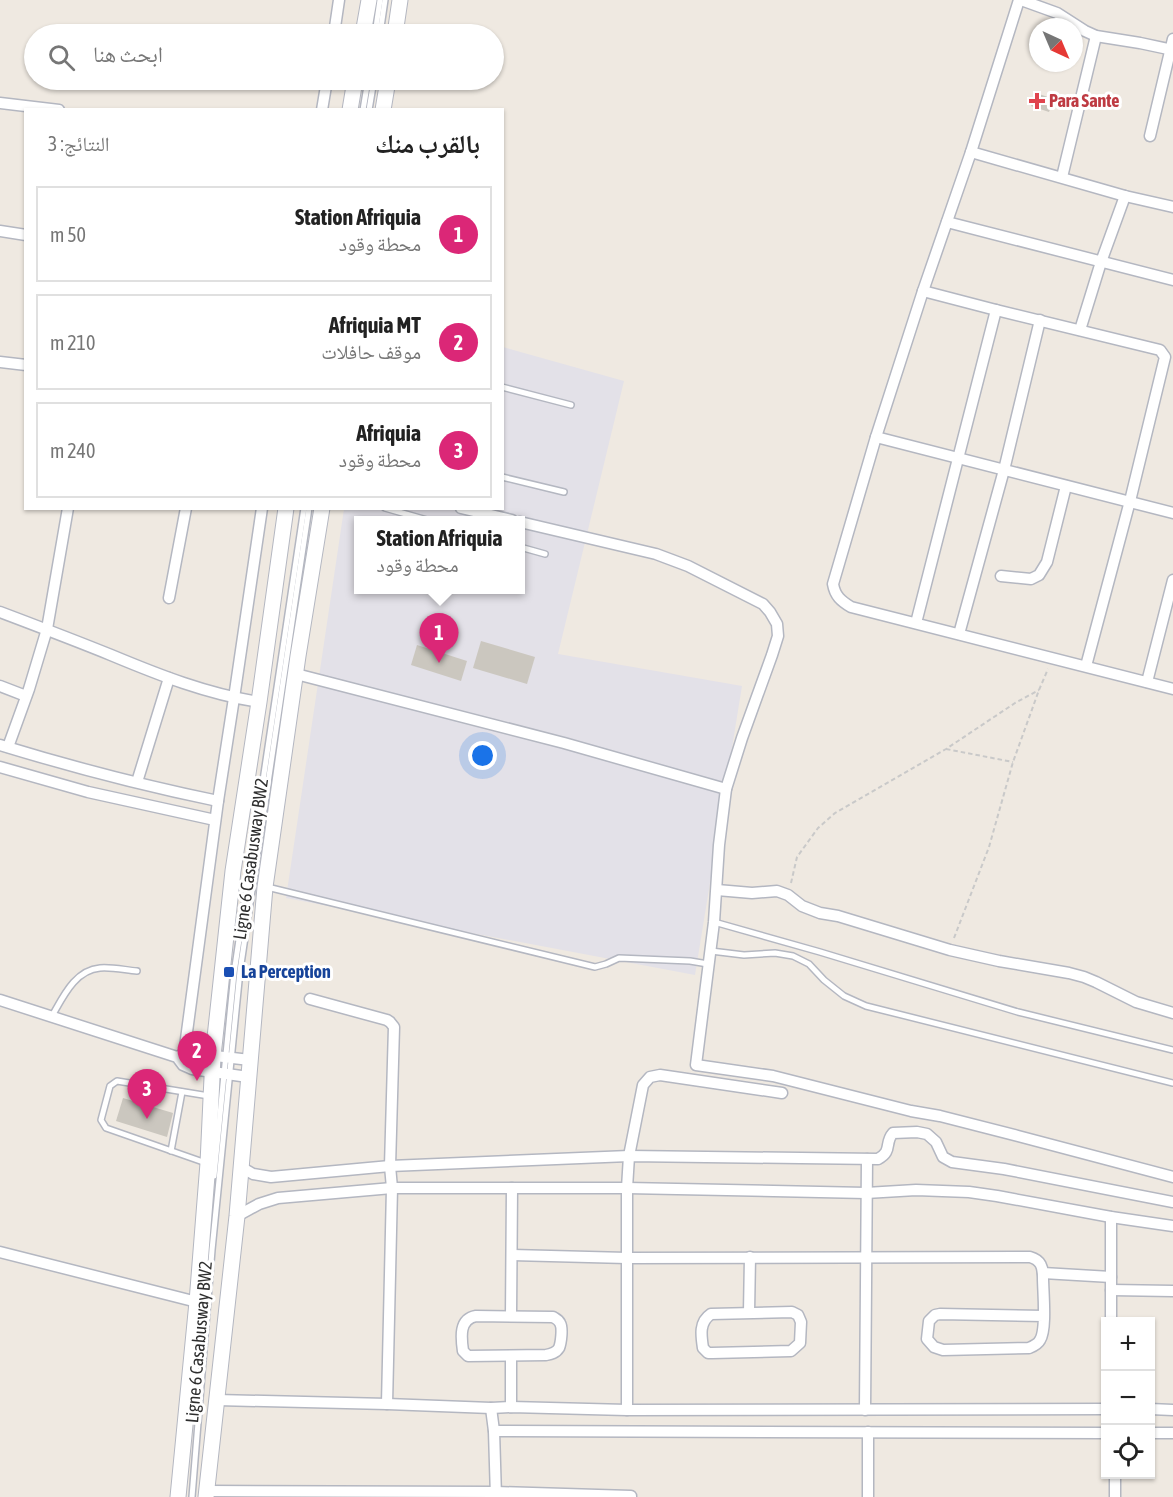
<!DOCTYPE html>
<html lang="ar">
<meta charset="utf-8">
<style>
:root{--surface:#fff;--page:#f6f6f6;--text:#222;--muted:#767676;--line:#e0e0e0;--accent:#db2777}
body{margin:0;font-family:"Asap Condensed","Noto Naskh Arabic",sans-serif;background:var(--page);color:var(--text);direction:rtl}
.controls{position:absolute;right:18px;bottom:18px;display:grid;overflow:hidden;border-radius:0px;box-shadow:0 2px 4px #0004}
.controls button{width:54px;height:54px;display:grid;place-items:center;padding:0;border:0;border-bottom:2px solid var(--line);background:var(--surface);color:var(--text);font:30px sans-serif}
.compass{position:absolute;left:1029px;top:18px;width:54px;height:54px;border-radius:50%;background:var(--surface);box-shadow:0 2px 4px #0004;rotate:136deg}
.you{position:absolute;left:483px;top:756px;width:21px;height:21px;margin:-15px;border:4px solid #fff;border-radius:50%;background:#1a73e8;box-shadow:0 0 0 9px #1a73e833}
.badge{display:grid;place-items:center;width:39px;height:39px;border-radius:50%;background:var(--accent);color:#fff;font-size:20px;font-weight:700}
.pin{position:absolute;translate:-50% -50px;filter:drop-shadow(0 2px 3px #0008)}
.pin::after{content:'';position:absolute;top:32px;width:21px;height:18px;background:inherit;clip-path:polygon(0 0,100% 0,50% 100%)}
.popup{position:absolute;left:354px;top:516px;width:171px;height:78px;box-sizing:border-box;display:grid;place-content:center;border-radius:0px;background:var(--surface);filter:drop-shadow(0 2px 4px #0005);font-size:20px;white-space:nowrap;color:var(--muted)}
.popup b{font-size:22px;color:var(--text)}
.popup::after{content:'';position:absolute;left:50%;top:100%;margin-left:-12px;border:12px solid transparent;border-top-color:var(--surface)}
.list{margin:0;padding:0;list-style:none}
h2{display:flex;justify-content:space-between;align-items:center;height:78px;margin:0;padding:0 24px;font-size:26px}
h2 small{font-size:20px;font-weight:400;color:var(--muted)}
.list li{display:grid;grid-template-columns:39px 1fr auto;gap:18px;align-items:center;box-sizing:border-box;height:96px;margin:0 12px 12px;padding:0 12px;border:2px solid var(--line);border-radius:0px}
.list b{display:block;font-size:22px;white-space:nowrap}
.list p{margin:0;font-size:20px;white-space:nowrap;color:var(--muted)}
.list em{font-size:20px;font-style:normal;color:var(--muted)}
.icon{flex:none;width:33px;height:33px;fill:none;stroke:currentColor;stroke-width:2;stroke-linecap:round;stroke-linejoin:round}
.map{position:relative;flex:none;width:1173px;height:1497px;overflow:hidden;direction:ltr}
.search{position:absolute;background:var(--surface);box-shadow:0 2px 4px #0004;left:24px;top:24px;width:480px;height:66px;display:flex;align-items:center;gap:15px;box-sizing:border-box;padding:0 21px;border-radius:33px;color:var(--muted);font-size:22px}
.panel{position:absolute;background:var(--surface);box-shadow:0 2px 4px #0004;left:24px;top:108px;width:480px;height:402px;border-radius:0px;direction:rtl}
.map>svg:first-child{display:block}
.industrial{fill:#e3e1e8;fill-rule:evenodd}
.building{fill:#cbc7bf}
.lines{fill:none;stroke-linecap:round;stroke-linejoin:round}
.service-casing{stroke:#b4b7c1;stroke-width:8}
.minor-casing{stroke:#b4b7c1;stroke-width:13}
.secondary-casing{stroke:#b4b7c1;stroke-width:17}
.path{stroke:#c9c9c9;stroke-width:2;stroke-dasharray:4.5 3;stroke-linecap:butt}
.service{stroke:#fff;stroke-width:5}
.minor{stroke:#fff;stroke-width:10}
.secondary{stroke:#fff;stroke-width:15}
.health-dot{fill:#e0444e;stroke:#fff;stroke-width:2}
.transit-dot{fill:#1a4fb4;stroke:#fff;stroke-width:2}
.labels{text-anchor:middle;stroke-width:6;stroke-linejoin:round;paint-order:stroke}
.health-label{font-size:18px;font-weight:bold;fill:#be3a42;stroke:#fff;text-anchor:start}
.street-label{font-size:18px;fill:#2e2e2e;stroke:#fff}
.transit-label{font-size:18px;font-weight:bold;fill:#164399;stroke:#fff;text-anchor:start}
</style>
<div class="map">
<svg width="1173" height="1497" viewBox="0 0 1173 1497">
<rect width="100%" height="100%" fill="#efe9e1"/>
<path class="industrial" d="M503 347 624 381 558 654 742 686 695 975 286 898 344 509 502 508ZM358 520H520V590H358Z"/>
<g class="building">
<path d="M1036 93 1054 99 1049 112 1031 106Z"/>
<path d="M481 641 535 657 527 684 473 668Z"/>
<path d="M417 645 467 661 461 681 411 665Z"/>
<path d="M123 1098 173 1113 167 1137 116 1121Z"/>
</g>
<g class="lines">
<defs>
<g id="service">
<path d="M375 34 380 0"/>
<path d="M380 34 385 0"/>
<path d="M363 110 368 80"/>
<path d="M369 110 374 80"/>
<path d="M502 387 571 405"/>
<path d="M502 477 564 492"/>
<path d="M385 508 427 520"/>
<path d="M520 547 545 554"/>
<path d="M267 887 595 967 606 964 619 958 690 961 708 964"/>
<path d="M714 922 820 952 1018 1012 1173 1050"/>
<path d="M711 951 744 955 775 953 793 956 809 964 824 980 844 996 866 1006 1173 1083"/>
<path d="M52 1016C63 997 75 970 100 968 112 967 125 970 137 971"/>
<path d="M171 1151 182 1092"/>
<path d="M206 1163 106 1128 101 1120 110 1086 117 1081 209 1096"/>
<path d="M214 1176 234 973 304 508"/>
<path d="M192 1497 212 1250 240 971 309 508"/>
</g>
<g id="minor">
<path d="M1019 0 971 152 923 291 876 437 833 584C835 596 841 601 851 607L1173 689"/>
<path d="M1021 0 1057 13 1085 31 1096 36 1140 43 1173 50"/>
<path d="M334 34 339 0"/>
<path d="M0 103 59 110"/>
<path d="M322 110 327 80"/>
<path d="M1150 136 1173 39"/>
<path d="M971 152 1125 196 1173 207"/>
<path d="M1062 177 1096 36"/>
<path d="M947 222 1173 280"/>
<path d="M0 231 26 235"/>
<path d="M923 291 996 310 1160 350 1165 357 1130 501 1086 666"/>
<path d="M1080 330 1101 262 1125 196"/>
<path d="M0 362 26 365"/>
<path d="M876 437 1173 513"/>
<path d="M461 508 512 520"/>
<path d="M520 522 656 554 688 566 763 604 770 612 777 624 778 636 772 655 742 738 726 789 719 845 714 922 696 1065 773 1076 911 1111 940 1116 1018 1136 1173 1177"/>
<path d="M1001 576 1031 579 1039 575 1047 562 1066 486"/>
<path d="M169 598 186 508"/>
<path d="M0 612C37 626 74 640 111 655 159 675 207 694 259 702"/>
<path d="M916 623 996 310"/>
<path d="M959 634 1004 470 1040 320"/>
<path d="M296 674 564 743 726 789"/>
<path d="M1147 682 1173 580"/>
<path d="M0 686 26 696"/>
<path d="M0 745C72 767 145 786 218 801"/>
<path d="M8 747 29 689 47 629 68 508"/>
<path d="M0 767 88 792 215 820"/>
<path d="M137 782 169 678"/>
<path d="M717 890 752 893 777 891 788 895 802 906 820 913 838 916 950 950 999 961 1069 973 1084 977 1096 982 1136 1002 1173 1013"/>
<path d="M310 999 387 1020 390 1022 394 1027 390 1166 392 1188 387 1404"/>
<path d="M0 1000 177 1057 183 1065 192 1069 248 1077"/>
<path d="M184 1054 218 801 234 698 262 508"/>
<path d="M179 1056 189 1053 250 1060"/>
<path d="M241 1167 253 1174 271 1177 390 1166 629 1156 878 1159C893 1151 884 1143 893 1133L917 1132 927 1134 936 1142 943 1157 952 1162 1004 1169 1173 1202"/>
<path d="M237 1216 259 1204 278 1198 392 1188H627L866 1193 916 1190 969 1192 997 1196 1111 1217 1173 1226"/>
<path d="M0 1252 197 1302"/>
<path d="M512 1255 627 1258 1030 1257C1041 1260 1043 1267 1043 1278 1043 1292 1047 1329 1040 1340 1038 1344 1034 1346 1029 1348L943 1350 934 1347 927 1339 929 1321 935 1315 940 1314 1044 1316"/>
<path d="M1043 1273 1111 1277"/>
<path d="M1111 1290 1173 1291"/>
<path d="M749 1312 750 1257"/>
<path d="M792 1312 798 1315 801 1322 800 1343 791 1351 712 1353H708L703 1348C701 1335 699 1322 711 1314Z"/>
<path d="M476 1316 553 1317C556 1319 558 1319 560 1323 563 1328 561 1343 559 1348 556 1353 551 1354 546 1355L468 1356 463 1351C461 1337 459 1319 476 1316Z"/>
<path d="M511 1316 512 1188"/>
<path d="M1111 1322V1217"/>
<path d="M217 1400 387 1404 491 1408 511 1407 627 1410 1106 1409"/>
<path d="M511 1407V1356"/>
<path d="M491 1408 494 1431 496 1497"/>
<path d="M1150 1409 1173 1410"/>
<path d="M627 1410V1188L629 1156 643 1085 650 1077 660 1075 782 1093"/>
<path d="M865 1410 867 1159"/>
<path d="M494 1431 1106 1433"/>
<path d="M868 1432V1497"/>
<path d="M1150 1433H1173"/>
<path d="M1115 1474V1497"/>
<path d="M207 1491 496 1492 631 1496V1497"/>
</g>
<g id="secondary">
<path d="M363 34 369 0"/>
<path d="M395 34 400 0"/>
<path d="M350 110 355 80"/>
<path d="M383 110 388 80"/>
<path d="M178 1497 197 1302 208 1163 213 1056 233 871 259 702 286 508"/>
<path d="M206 1497 237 1216 265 887 298 656 322 508"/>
</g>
</defs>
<use href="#service" class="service-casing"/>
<use href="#minor" class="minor-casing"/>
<use href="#secondary" class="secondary-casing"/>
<g class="path">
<path d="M946 749 1013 762"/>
<path d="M791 883 797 857 818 828 835 813 946 749 1015 703 1039 690"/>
<path d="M954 938 989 847 1013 762 1039 690 1048 669"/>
</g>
<use href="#service" class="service"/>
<use href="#minor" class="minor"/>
<use href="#secondary" class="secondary"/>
</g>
<path class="health-dot" d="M1034 92h6v6h6v6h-6v6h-6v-6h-6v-6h6z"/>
<rect class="transit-dot" x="223" y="966" width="12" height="12" rx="3"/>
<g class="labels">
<g class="health-label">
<text x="1049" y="107">Para Sante</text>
</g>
<g class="street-label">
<text transform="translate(251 859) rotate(-82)" y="6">Ligne 6 Casabusway BW2</text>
<text transform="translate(199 1342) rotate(-85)" y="6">Ligne 6 Casabusway BW2</text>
</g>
<g class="transit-label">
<text x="241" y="978">La Perception</text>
</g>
</g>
</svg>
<div class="controls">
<button>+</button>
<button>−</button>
<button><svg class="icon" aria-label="locate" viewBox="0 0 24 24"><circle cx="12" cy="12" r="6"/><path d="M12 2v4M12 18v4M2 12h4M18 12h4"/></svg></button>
</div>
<svg class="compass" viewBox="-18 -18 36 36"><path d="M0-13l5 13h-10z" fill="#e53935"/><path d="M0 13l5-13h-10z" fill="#767676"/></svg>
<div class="you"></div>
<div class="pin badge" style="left:439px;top:663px">1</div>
<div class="popup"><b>Station Afriquia</b>محطة وقود</div>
<div class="pin badge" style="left:197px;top:1081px">2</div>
<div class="pin badge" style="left:147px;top:1119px">3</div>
<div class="search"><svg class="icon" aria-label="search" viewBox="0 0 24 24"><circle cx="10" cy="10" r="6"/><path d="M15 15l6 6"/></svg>ابحث هنا</div>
<section class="panel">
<h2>بالقرب منك<small>النتائج: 3</small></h2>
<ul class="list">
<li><span class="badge">1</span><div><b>Station Afriquia</b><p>محطة وقود</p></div><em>50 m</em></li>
<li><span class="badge">2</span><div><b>Afriquia MT</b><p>موقف حافلات</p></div><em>210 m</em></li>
<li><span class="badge">3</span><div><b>Afriquia</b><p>محطة وقود</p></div><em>240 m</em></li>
</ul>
</section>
</div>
